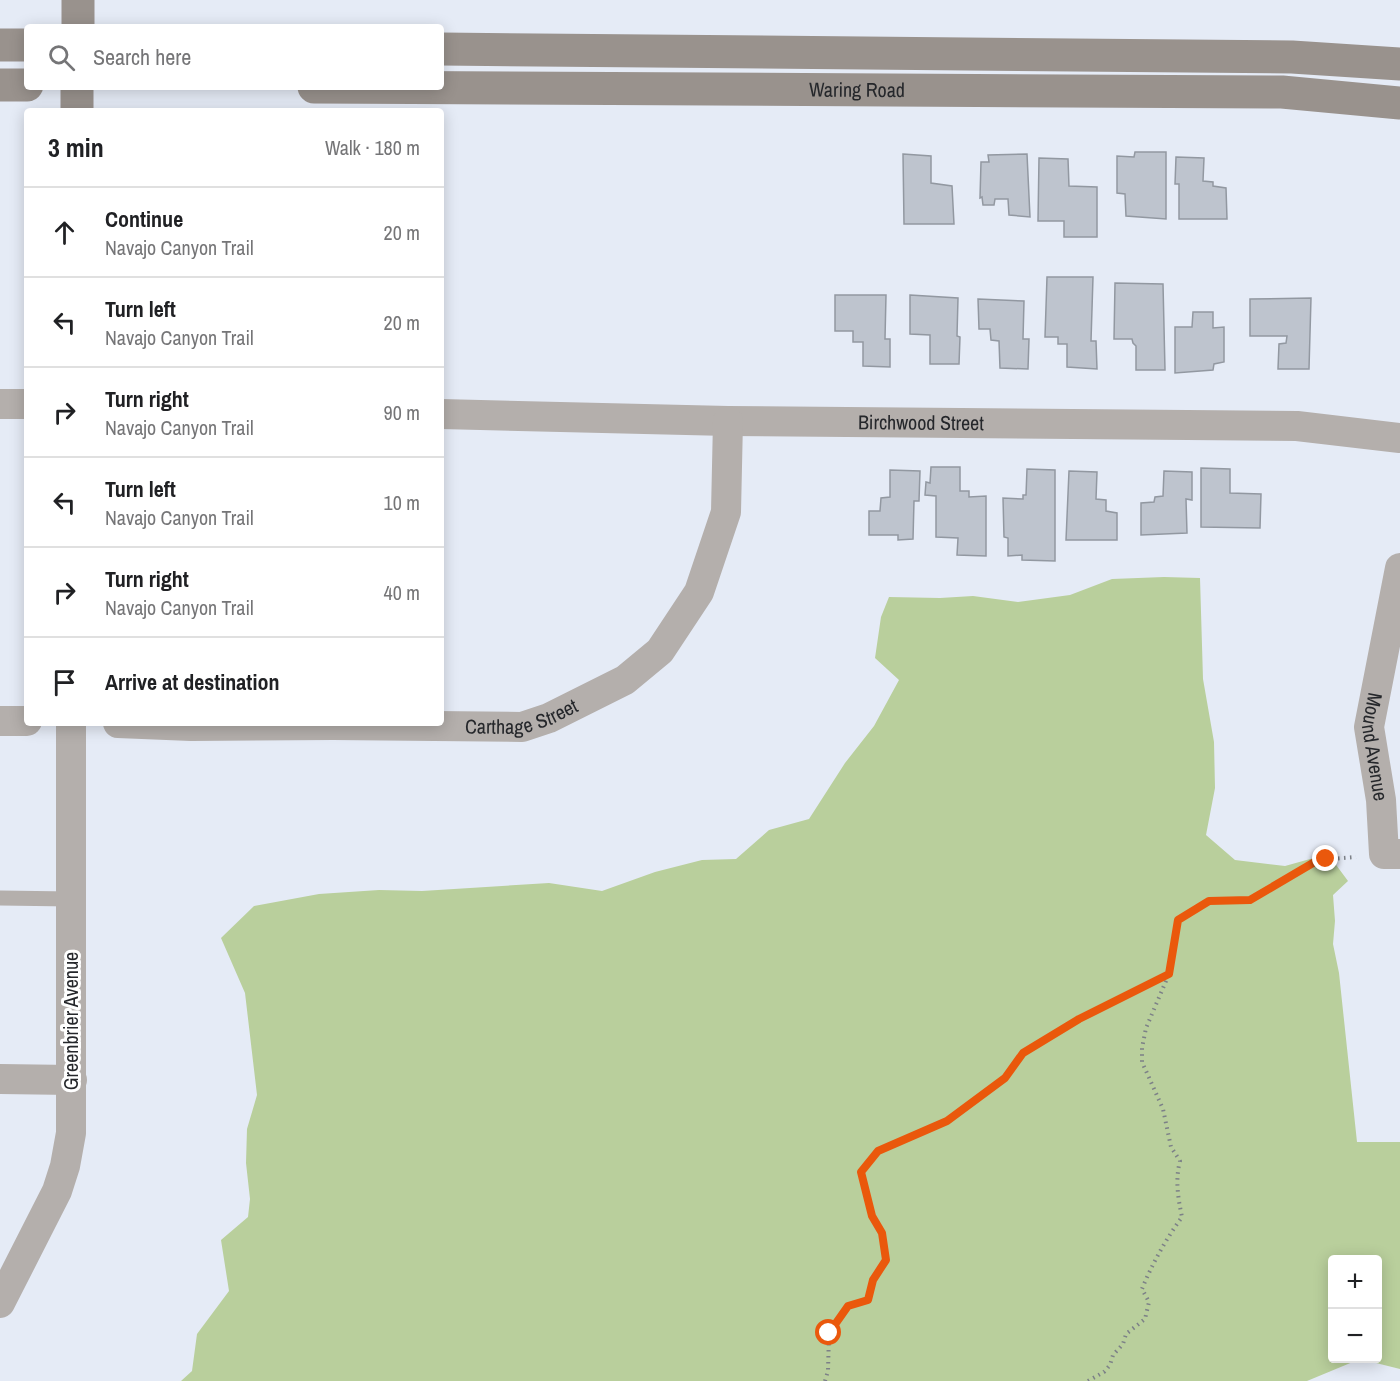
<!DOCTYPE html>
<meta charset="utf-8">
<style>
:root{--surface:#fff;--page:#f6f6f6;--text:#202124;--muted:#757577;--line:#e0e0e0}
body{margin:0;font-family:"Archivo Narrow",sans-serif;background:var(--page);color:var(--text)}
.controls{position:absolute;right:18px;bottom:18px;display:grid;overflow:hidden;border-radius:6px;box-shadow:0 3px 15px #0003}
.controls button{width:54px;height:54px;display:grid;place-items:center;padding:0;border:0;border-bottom:2px solid var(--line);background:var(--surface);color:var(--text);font:30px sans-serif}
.stop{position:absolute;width:18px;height:18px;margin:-14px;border:4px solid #ea580c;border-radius:50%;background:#fff}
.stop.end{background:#ea580c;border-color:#fff;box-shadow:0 2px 6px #0008}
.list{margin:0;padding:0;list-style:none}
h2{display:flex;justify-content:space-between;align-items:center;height:78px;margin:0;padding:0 24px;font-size:26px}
h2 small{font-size:20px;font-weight:400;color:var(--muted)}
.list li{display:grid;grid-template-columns:39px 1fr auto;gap:18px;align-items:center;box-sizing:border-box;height:90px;padding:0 24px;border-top:2px solid var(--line)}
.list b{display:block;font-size:22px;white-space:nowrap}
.list p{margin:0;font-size:20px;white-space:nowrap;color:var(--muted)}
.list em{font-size:20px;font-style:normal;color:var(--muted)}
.icon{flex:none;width:33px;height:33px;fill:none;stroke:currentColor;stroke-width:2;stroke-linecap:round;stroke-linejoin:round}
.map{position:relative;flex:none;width:1400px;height:1381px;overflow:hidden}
.search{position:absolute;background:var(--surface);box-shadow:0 3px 15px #0003;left:24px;top:24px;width:420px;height:66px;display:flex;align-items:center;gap:15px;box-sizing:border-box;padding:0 21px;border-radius:6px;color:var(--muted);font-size:22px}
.panel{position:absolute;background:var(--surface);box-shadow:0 3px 15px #0003;left:24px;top:108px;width:420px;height:618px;border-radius:6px}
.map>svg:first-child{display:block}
.green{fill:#b9cf9c;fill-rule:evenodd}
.building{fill:#bec4ce;stroke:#9298a1;stroke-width:1.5}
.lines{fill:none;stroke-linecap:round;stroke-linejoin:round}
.path{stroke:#7c8087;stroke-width:4;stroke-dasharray:1.5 4.5;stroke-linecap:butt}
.lane{stroke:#b4afac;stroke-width:15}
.street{stroke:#b4afac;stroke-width:30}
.secondary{stroke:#99928d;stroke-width:33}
.route{stroke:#ea580c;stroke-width:8}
.labels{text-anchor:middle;stroke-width:6;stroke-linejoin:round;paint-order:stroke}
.street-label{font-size:20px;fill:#25272b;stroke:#fff}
</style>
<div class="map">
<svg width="1400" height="1381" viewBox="0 0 1400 1381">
<rect width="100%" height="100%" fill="#e5ebf6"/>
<path class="green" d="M1164 577 1200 578 1203 679 1214 742 1215 788 1206 835 1235 860 1285 866 1328 854 1348 881 1333 895 1335 921 1333 944 1339 973 1357 1142H1400V1369L1360 1359 1307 1381H181L192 1371 197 1334 229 1291 221 1240 248 1217 250 1199 246 1163 247 1129 257 1095 245 993 221 938 254 906 319 894 379 890 422 891 549 883 602 891 655 872 702 860 736 859 769 830 809 819 845 763 874 726 899 680 875 658 881 617 889 597 940 598 973 596 1018 602 1070 595 1112 579ZM1332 1260H1378V1358H1332Z"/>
<g class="building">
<path d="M1135 152H1166V219L1126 216 1125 194 1117 193V156L1134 157Z"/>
<path d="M903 154 931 156V183L952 186 954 224H904Z"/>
<path d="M1027 154 1030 217 1009 215 1008 199H995L994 205H983L982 197 980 198 981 162H989L988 155Z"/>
<path d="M1176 157 1204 158 1203 181 1213 182V186L1226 188 1227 219H1179V184H1175Z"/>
<path d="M1039 158 1068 159 1069 186 1097 187V237H1064V221H1038Z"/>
<path d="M1047 277H1093L1091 341H1096L1097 369 1067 367V344H1058V337H1045Z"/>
<path d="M1115 283 1163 284 1165 370H1136V346L1133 343 1132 339H1114Z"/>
<path d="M835 295H886L885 339H890V367L863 366V342H853V331H835Z"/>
<path d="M910 295 958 298 957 336 960 337 959 364H930V335L910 334Z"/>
<path d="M1311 298 1309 369H1278L1279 344 1286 343 1287 336H1250V299Z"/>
<path d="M978 299 1024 301 1023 339H1029L1028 369 1000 368 999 341 991 340 990 329H979Z"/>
<path d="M1193 312H1213V328L1224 327V362L1214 364 1213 370 1175 373V327H1192Z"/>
<path d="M931 467H960V491H969V497L986 496V556L957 555 958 538 936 537V496L925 495 926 482 930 483Z"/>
<path d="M1201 468 1230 469V493L1261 494 1260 528 1201 527Z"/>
<path d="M1027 469 1055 470V561L1022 560V555L1008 556V538L1004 537 1003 498 1023 499V495H1026Z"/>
<path d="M890 470 920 471 919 501H914L913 539 898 540V535H869V511H880L881 498 890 497Z"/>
<path d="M1069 471 1097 472 1096 499 1106 500V511L1117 513V540H1066Z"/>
<path d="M1164 471 1192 472V500L1186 499 1187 533 1141 535V503L1154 502 1155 497 1163 496Z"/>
</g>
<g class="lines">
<g class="path">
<path d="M825 1381 828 1371 829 1333 848 1306 868 1300 874 1280 886 1260 882 1233 872 1216 861 1171 878 1151 947 1121 1005 1078 1023 1053 1079 1019 1169 974"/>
<path d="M1088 1381 1104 1372 1110 1365 1113 1355 1123 1344 1126 1334 1145 1319 1149 1302 1142 1289C1152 1264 1166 1239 1182 1217 1178 1198 1175 1180 1180 1161L1171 1147 1163 1109 1142 1062V1048L1146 1028 1169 974 1178 920 1209 901 1250 900 1318 860 1356 857"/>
</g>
<path class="lane" d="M0 898 71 899"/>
<g class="street">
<path d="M0 404H27"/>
<path id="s1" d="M441 414 728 421 1297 426 1400 438"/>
<path id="s2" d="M1400 568 1369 727 1381 800 1384 854H1400"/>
<path d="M0 721H27"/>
<path id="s3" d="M118 723 191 726 333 725 522 727 549 718 625 680 660 651 699 592 726 512 728 421"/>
<path d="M0 1079 72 1080"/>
<path d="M0 1303 57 1191 65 1166 71 1133V723"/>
</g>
<g class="secondary">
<path d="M78 27V0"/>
<path d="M0 45H27"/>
<path d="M441 49 1292 57 1400 64"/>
<path d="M0 85H27"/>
<path d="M77 87V111"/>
<path id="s4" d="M314 87 1282 92 1400 103"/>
</g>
</g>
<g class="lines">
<path class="route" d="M829 1333 848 1306 868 1300 873 1280 886 1260 882 1233 872 1216 861 1172 878 1151 947 1121 1005 1078 1023 1053 1079 1019 1169 974 1178 920 1209 901 1250 900 1318 860 1326 859"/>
</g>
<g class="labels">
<g class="street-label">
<text dy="7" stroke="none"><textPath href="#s4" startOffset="543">Waring Road</textPath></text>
<text dy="7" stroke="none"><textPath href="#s1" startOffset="480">Birchwood Street</textPath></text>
<text dy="7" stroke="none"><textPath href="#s3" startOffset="405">Carthage Street</textPath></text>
<text dy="7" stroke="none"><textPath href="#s2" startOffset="182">Mound Avenue</textPath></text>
<text transform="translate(71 1021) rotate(-90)" y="7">Greenbrier Avenue</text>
</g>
</g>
</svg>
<div class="controls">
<button>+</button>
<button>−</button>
</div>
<div class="stop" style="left:829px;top:1333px"></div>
<div class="stop end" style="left:1326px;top:859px"></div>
<div class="search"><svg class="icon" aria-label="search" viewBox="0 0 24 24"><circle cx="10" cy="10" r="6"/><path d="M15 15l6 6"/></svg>Search here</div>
<section class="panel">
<h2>3 min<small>Walk · 180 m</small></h2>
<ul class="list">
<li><svg class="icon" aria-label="ahead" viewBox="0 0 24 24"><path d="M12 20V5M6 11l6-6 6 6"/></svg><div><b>Continue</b><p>Navajo Canyon Trail</p></div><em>20 m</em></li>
<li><svg class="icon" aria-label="left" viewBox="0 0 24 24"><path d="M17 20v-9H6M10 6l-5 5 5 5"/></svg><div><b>Turn left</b><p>Navajo Canyon Trail</p></div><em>20 m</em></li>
<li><svg class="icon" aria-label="right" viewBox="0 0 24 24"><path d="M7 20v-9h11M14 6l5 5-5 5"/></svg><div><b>Turn right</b><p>Navajo Canyon Trail</p></div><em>90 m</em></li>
<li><svg class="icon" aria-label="left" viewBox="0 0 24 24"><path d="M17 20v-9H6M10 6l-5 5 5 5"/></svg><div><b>Turn left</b><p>Navajo Canyon Trail</p></div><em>10 m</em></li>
<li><svg class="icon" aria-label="right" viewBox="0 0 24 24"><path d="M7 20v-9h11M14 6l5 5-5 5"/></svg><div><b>Turn right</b><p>Navajo Canyon Trail</p></div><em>40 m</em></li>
<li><svg class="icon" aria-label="arrive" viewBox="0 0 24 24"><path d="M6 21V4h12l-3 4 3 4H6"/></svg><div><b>Arrive at destination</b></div></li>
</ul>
</section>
</div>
